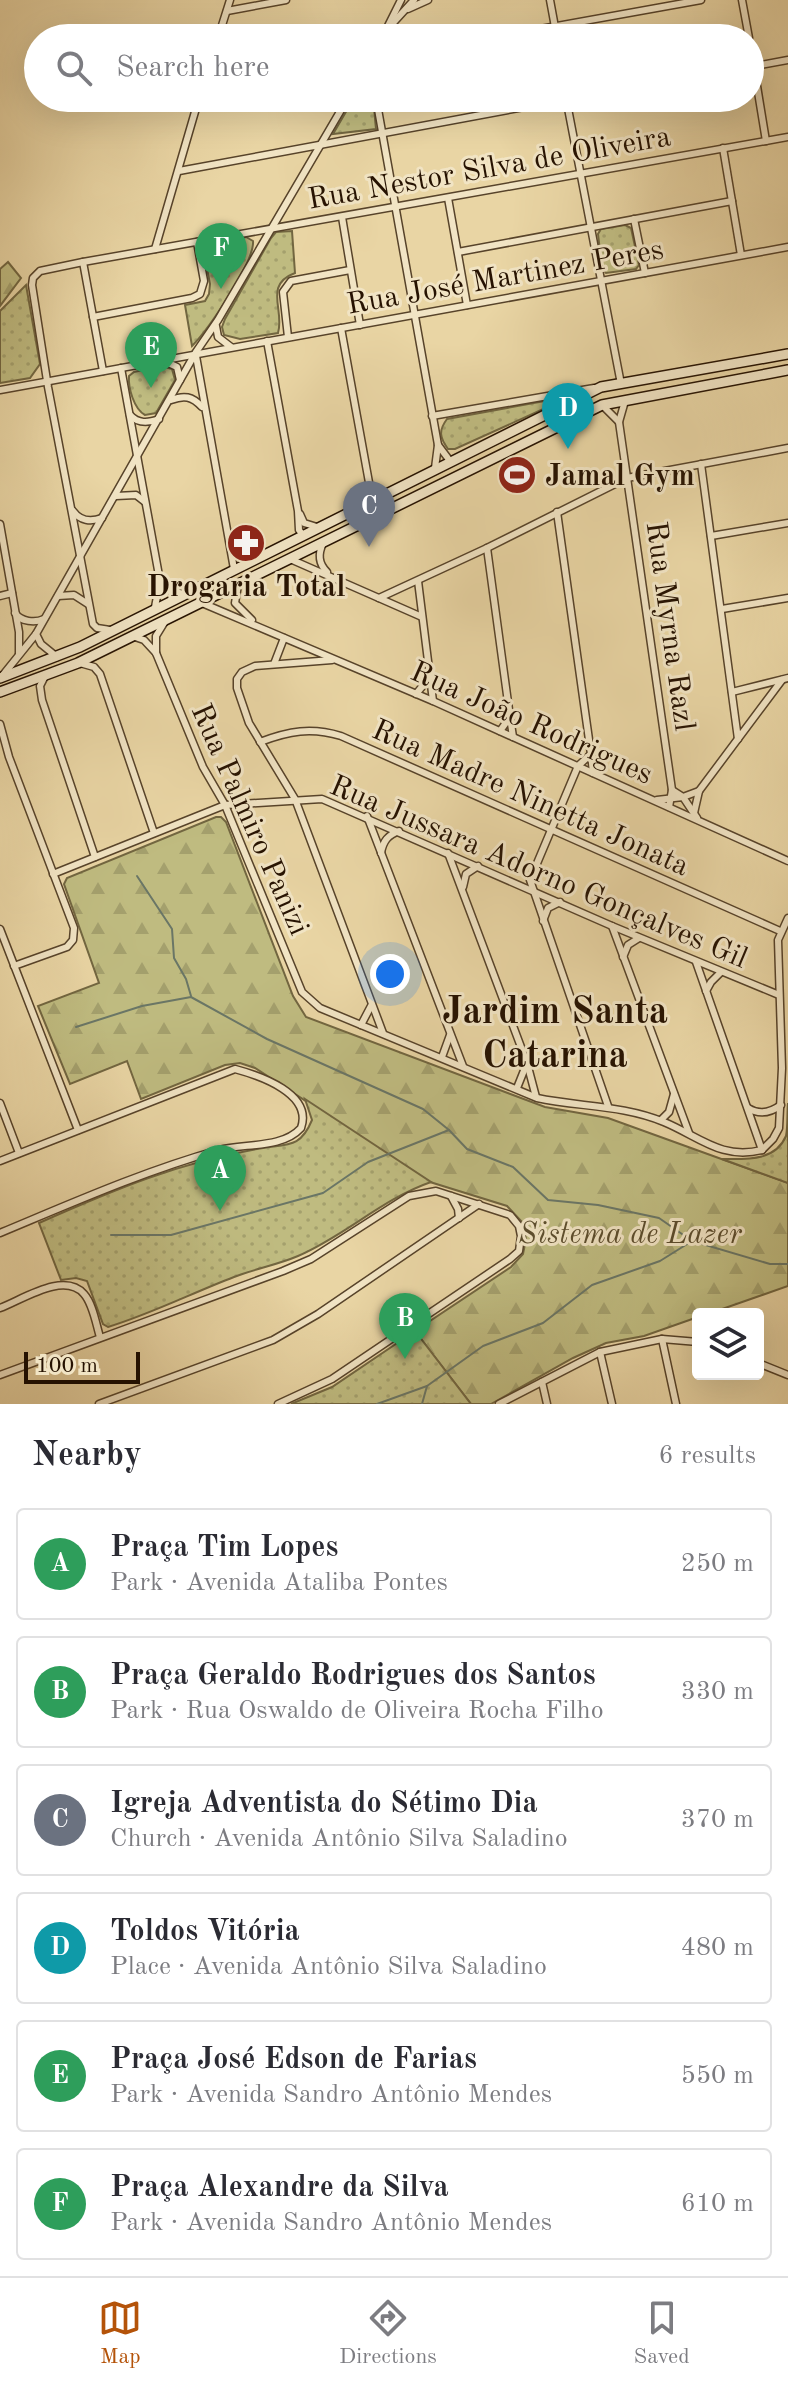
<!DOCTYPE html>
<meta charset="utf-8">
<style>
:root{--surface:#fff;--page:#f7f7f7;--text:#2b2b33;--muted:#7c7c81;--line:#e1e1e2;--accent:#b45309}
body{margin:0;font-family:"Old Standard TT",serif;background:var(--page);color:var(--text)}
.controls{position:absolute;right:24px;bottom:24px;display:grid;overflow:hidden;border-radius:8px;box-shadow:0 8px 32px #0002}
.controls button{width:72px;height:72px;display:grid;place-items:center;padding:0;border:0;border-bottom:2px solid var(--line);background:var(--surface);color:var(--text);font:40px sans-serif}
.scale{position:absolute;left:24px;bottom:20px;width:116px;box-sizing:border-box;padding-left:8px;border:4px solid #261201;border-top:0;font-size:22px;line-height:28px;white-space:nowrap;color:#261201;-webkit-text-stroke:6px #f1e4c4;paint-order:stroke}
.you{position:absolute;left:390px;top:974px;width:28px;height:28px;margin:-20px;border:6px solid #fff;border-radius:50%;background:#1a73e8;box-shadow:0 0 0 12px #1a73e833}
.badge{display:grid;place-items:center;width:52px;height:52px;border-radius:50%;background:var(--accent);color:#fff;font-size:26px;font-weight:700}
.pin{position:absolute;translate:-50% -66px;filter:drop-shadow(0 2px 4px #0008)}
.pin::after{content:'';position:absolute;top:42px;width:28px;height:24px;background:inherit;clip-path:polygon(0 0,100% 0,50% 100%)}
.list{margin:0;padding:0;list-style:none}
h2{display:flex;justify-content:space-between;align-items:center;height:104px;margin:0;padding:0 32px;font-size:34px}
h2 small{font-size:26px;font-weight:400;color:var(--muted)}
.list li{display:grid;grid-template-columns:52px 1fr auto;gap:24px;align-items:center;box-sizing:border-box;height:112px;margin:0 16px 16px;padding:0 16px;border:2px solid var(--line);border-radius:8px}
.list b{display:block;font-size:30px;white-space:nowrap}
.list p{margin:0;font-size:26px;white-space:nowrap;color:var(--muted)}
.list em{font-size:26px;font-style:normal;color:var(--muted)}
.icon{flex:none;width:44px;height:44px;fill:none;stroke:currentColor;stroke-width:2;stroke-linecap:round;stroke-linejoin:round}
.map{position:relative;flex:none;width:788px;height:1404px;overflow:hidden}
.search{position:absolute;background:var(--surface);box-shadow:0 8px 32px #0002;left:24px;right:24px;top:24px;height:88px;display:flex;align-items:center;gap:20px;box-sizing:border-box;padding:0 28px;border-radius:44px;color:var(--muted);font-size:30px}
.sheet{height:872px;background:var(--surface)}
nav{display:flex;justify-content:space-around;align-items:center;box-sizing:border-box;height:112px;border-top:2px solid var(--line);background:var(--surface);font-size:22px;color:var(--muted)}
nav a{display:grid;justify-items:center;gap:4px}
nav .on{color:var(--accent)}
.map>svg:first-child{display:block}
.forest{fill:url(#forest-firs);stroke:#726640;stroke-width:2}
.park{fill:url(#park-dots);stroke:#726640;stroke-width:2}
.lines{fill:none;stroke-linecap:round;stroke-linejoin:round}
.stream{stroke:#6a7666;stroke-width:2}
.minor-casing{stroke:#57432a;stroke-width:9}
.secondary-casing{stroke:#261201;stroke-width:12}
.minor{stroke:#f1e4c4;stroke-width:6}
.secondary{stroke:#f1e4c4;stroke-width:9}
.labels{text-anchor:middle;stroke-width:6;stroke-linejoin:round;paint-order:stroke}
.street-label{font-size:30px;fill:#261201;stroke:#f1e4c4}
.poi-label{font-size:30px;font-weight:bold;fill:#261201;stroke:#f1e4c4;text-anchor:start}
.park-label{font-size:30px;font-style:italic;fill:#5c4d2d;stroke:#f1e4c4}
.district-label{font-size:38px;font-weight:bold;fill:#261201;stroke:#f1e4c4}
</style>
<div class="map">
<svg width="788" height="1404" viewBox="0 0 788 1404">
<defs>
<pattern id="forest-firs" width="22" height="20" patternUnits="userSpaceOnUse" patternTransform="scale(2)"><rect width="22" height="20" fill="#bfbb80"/><path d="M5 1l3.5 6h-7zM16 11l3.5 6h-7z" fill="#a4a06d"/></pattern>
<pattern id="park-dots" width="8" height="8" patternUnits="userSpaceOnUse" patternTransform="scale(2)"><rect width="8" height="8" fill="#bfbb80"/><path d="M2 2h.1M6 6h.1" fill="none" stroke="#a4a06d" stroke-width="1.8" stroke-linecap="round"/></pattern>
</defs>
<rect width="100%" height="100%" fill="#e9d5a4"/>
<filter id="stains"><feTurbulence type="fractalNoise" baseFrequency=".0025" numOctaves="4"/><feColorMatrix values="0 0 0 0 .2 0 0 0 0 .09 0 0 0 0 .02 0 0 0 .5 -.17"/></filter>
<radialGradient id="worn" r=".72"><stop offset=".6" stop-color="#630" stop-opacity="0"/><stop offset="1" stop-color="#630" stop-opacity=".3"/></radialGradient>
<g class="forest">
<path d="M8 262 21 278 0 306V269Z"/>
<path d="M216 817H221L226 822 293 996 306 1017 545 1107 608 1118 788 1183V1286L708 1314H698V1317L644 1336 606 1343 573 1358 491 1404H471L415 1331 511 1267 523 1254 526 1239 522 1222 507 1206 430 1182 255 1068 240 1063 225 1065 141 1099 127 1061 70 1084 38 1006 99 983 64 884 67 878Z"/>
</g>
<g class="park">
<path d="M354 98H373L376 129 333 134Z"/>
<path d="M625 225 631 228 639 265 636 269 606 273 602 268 598 234 601 229Z"/>
<path d="M292 231 295 273C263 285 285 310 278 333L240 339 224 335 222 327 225 319 271 238 276 232Z"/>
<path d="M246 237 253 241C255 261 208 330 192 346L185 305 205 301 209 294 210 284 204 253 205 246Z"/>
<path d="M26 285 40 364 30 378 0 383V311Z"/>
<path d="M161 366 172 369 175 380 156 413 145 415C134 409 128 388 129 376L134 372Z"/>
<path d="M572 396 455 449H448C440 438 438 431 447 419Z"/>
<path d="M305 1099 431 1182C382 1199 345 1236 298 1256 277 1265 254 1269 234 1277 192 1293 151 1314 108 1327L103 1324 87 1281 76 1278 61 1280 39 1223C113 1190 182 1161 263 1148 289 1144 301 1147 312 1120Z"/>
<path d="M788 1103V1183L722 1159C745 1159 775 1162 786 1136 788 1127 787 1113 788 1103Z"/>
<path d="M415 1331 471 1404H291L332 1387Z"/>
</g>
<g class="lines">
<g class="stream">
<path d="M137 876 172 929 174 958 186 979 191 996"/>
<path d="M76 1027 142 1006 191 997 267 1039 423 1109 449 1130 467 1149 513 1167 548 1200 598 1205 659 1218 692 1241"/>
<path d="M111 1235H171L323 1193 368 1162 449 1130"/>
<path d="M377 1404 427 1386 483 1346 543 1323 592 1285 660 1261 692 1241 770 1264H788"/>
<path d="M422 1404 427 1386"/>
</g>
<defs>
<g id="minor">
<path d="M550 0 557 38"/>
<path d="M742 0 749 38"/>
<path d="M408 9 428 0"/>
<path d="M227 11 286 0"/>
<path d="M393 23 414 0"/>
<path d="M218 38 230 0"/>
<path d="M382 38 401 0"/>
<path d="M490 38 701 0"/>
<path d="M750 43 766 141"/>
<path d="M750 67 788 60"/>
<path d="M376 98 438 445 435 468"/>
<path d="M566 98 621 384"/>
<path d="M723 148 741 255"/>
<path d="M179 171 573 98"/>
<path d="M448 198 467 305"/>
<path d="M342 217 360 325"/>
<path d="M634 219 645 273"/>
<path d="M155 249 199 98"/>
<path d="M458 252 732 201"/>
<path d="M83 262 103 371"/>
<path d="M93 317 192 298 200 294 204 281 197 242"/>
<path d="M216 326 218 337 231 347"/>
<path d="M341 328 372 499"/>
<path d="M288 337 283 292 291 281 350 270"/>
<path d="M267 341 298 511 299 530 302 534"/>
<path d="M196 356 234 569"/>
<path d="M164 361 177 367 180 380"/>
<path d="M121 368 160 581 155 607"/>
<path d="M0 390 788 247"/>
<path d="M171 400C184 395 192 396 202 407"/>
<path d="M625 401 619 422 672 790 669 807"/>
<path d="M602 405 619 422"/>
<path d="M130 415C138 424 148 423 159 419"/>
<path d="M432 416 594 388"/>
<path d="M438 445 450 461"/>
<path d="M701 464 738 739"/>
<path d="M116 496 136 495 145 502"/>
<path d="M73 511C80 521 91 522 102 518"/>
<path d="M557 512 591 754"/>
<path d="M300 514 304 523 317 527"/>
<path d="M0 524 19 632V654"/>
<path d="M711 536 788 523"/>
<path d="M323 543C318 554 318 563 327 572"/>
<path d="M487 548 510 717"/>
<path d="M290 559 422 617"/>
<path d="M160 581 168 590 183 594"/>
<path d="M418 581 430 677"/>
<path d="M238 585 235 603 252 620"/>
<path d="M0 596 12 593"/>
<path d="M58 596 74 595 88 604"/>
<path d="M379 598 487 548 627 478 788 448"/>
<path d="M202 603 433 701 788 861"/>
<path d="M722 609 788 598"/>
<path d="M15 613C21 622 35 623 44 619"/>
<path d="M110 630 97 628 93 624 48 387 32 285 33 278 40 271 83 262 788 137"/>
<path d="M36 634 41 644 57 657"/>
<path d="M135 637 144 640 156 653 203 767 225 805 302 992 320 1008 537 1098C580 1107 623 1105 664 1122 700 1137 721 1160 762 1150"/>
<path d="M156 653V636L164 623"/>
<path d="M332 660 255 666 242 672 237 679V688L249 723 295 799 383 1033"/>
<path d="M80 663 94 667 100 674 154 833"/>
<path d="M274 664 284 638"/>
<path d="M3 675 36 634 196 352 218 320 348 98"/>
<path d="M45 676 40 686 42 700 95 857"/>
<path d="M732 692 788 678"/>
<path d="M416 694 430 677 433 701"/>
<path d="M0 724 9 757 74 928 73 940 67 947 14 966"/>
<path d="M500 731 510 717 513 737"/>
<path d="M260 742C289 731 311 727 341 736L780 931"/>
<path d="M593 773 591 754 578 766 530 880 608 1106"/>
<path d="M672 790 683 797 699 791 782 680"/>
<path d="M657 800 683 797 697 818"/>
<path d="M694 813 699 791"/>
<path d="M367 816 463 1066"/>
<path d="M381 853C383 841 388 835 399 831"/>
<path d="M448 853 527 1063 536 1097"/>
<path d="M53 874 225 805 322 799 612 926 779 995"/>
<path d="M463 887 466 874 478 866"/>
<path d="M543 921 548 908 560 902"/>
<path d="M612 926 689 1133"/>
<path d="M0 929 78 1130"/>
<path d="M623 957 628 945 639 938"/>
<path d="M696 962 762 1150"/>
<path d="M706 991 711 982 721 972"/>
<path d="M361 1025 371 1006"/>
<path d="M442 1057 450 1035"/>
<path d="M517 1088 527 1063"/>
<path d="M0 1103 19 1153"/>
<path d="M748 1108C759 1115 770 1113 781 1105"/>
<path d="M661 1120 669 1112 674 1094"/>
<path d="M762 1150 773 1139 779 1128 782 1068 778 940 788 918"/>
<path d="M0 1161 235 1069C261 1076 313 1094 301 1128 282 1149 244 1143 219 1150 144 1171 72 1203 0 1233"/>
<path d="M451 1196 458 1209 459 1218"/>
<path d="M0 1308C22 1300 64 1271 84 1294 93 1304 96 1324 100 1337"/>
<path d="M662 1339 676 1404"/>
<path d="M600 1352 612 1404"/>
<path d="M758 1363 788 1375"/>
<path d="M0 1375 283 1271 311 1259 409 1196 436 1191 510 1215 519 1226 521 1236 519 1251 510 1259 332 1379 278 1404"/>
<path d="M542 1382 547 1404"/>
<path d="M99 1404 273 1340 318 1314 479 1204"/>
<path d="M499 1404 600 1352 662 1339 698 1342"/>
</g>
<g id="secondary">
<path d="M0 678 80 647 601 387 788 354"/>
<path d="M0 692 78 663 602 405 788 370"/>
</g>
</defs>
<use href="#minor" class="minor-casing"/>
<use href="#secondary" class="secondary-casing"/>
<use href="#minor" class="minor"/>
<use href="#secondary" class="secondary"/>
</g>
<defs>
<symbol id="stadium-disc" viewBox="-11 -11 22 22"><circle r="9.5" fill="#8f2418" stroke="#f1e4c4"/><path d="M0-5a6.5 5 0 1 0 0 10a6.5 5 0 1 0 0-10ZM-3.5-1.8h7v3.6h-7Z" fill="#fff"/></symbol>
<symbol id="pharmacy-disc" viewBox="-11 -11 22 22"><circle r="9.5" fill="#8f2418" stroke="#f1e4c4"/><path d="M-2-6h4v4h4v4h-4v4h-4v-4h-4v-4h4Z" fill="#fff"/></symbol>
</defs>
<g fill-rule="evenodd">
<use href="#stadium-disc" x="495" y="453" width="44" height="44"/>
<use href="#pharmacy-disc" x="224" y="521" width="44" height="44"/>
</g>
<g class="labels">
<g class="street-label">
<text transform="translate(489 167) rotate(-10)" y="10">Rua Nestor Silva de Oliveira</text>
<text transform="translate(505 276) rotate(-10)" y="10">Rua José Martinez Peres</text>
<text transform="translate(671 626) rotate(82)" y="10">Rua Myrna Razl</text>
<text transform="translate(532 722) rotate(24)" y="10">Rua João Rodrigues</text>
<text transform="translate(531 797) rotate(24)" y="10">Rua Madre Ninetta Jonata</text>
<text transform="translate(251 819) rotate(66)" y="10">Rua Palmiro Panizi</text>
<text transform="translate(539 871) rotate(23)" y="10">Rua Jussara Adorno Gonçalves Gil</text>
</g>
<g class="poi-label">
<text x="545" y="485">Jamal Gym</text>
<text x="246" y="596" text-anchor="middle">Drogaria Total</text>
</g>
<g class="park-label">
<text x="630" y="1243">Sistema de Lazer</text>
</g>
<g class="district-label">
<text x="555" y="1023">Jardim Santa<tspan x="555" dy="44">Catarina</tspan></text>
</g>
</g>
<rect width="100%" height="100%" filter="url(#stains)"/>
<rect width="100%" height="100%" fill="url(#worn)"/>
</svg>
<div class="controls">
<button><svg class="icon" aria-label="layers" viewBox="0 0 24 24"><path d="M12 4l9 5-9 5-9-5zM3 14l9 5 9-5"/></svg></button>
</div>
<div class="scale">100 m</div>
<div class="you"></div>
<div class="pin badge" style="left:220px;top:1211px;background:#2e9e5b">A</div>
<div class="pin badge" style="left:405px;top:1359px;background:#2e9e5b">B</div>
<div class="pin badge" style="left:369px;top:547px;background:#6b7280">C</div>
<div class="pin badge" style="left:568px;top:449px;background:#0f9aa8">D</div>
<div class="pin badge" style="left:151px;top:388px;background:#2e9e5b">E</div>
<div class="pin badge" style="left:221px;top:289px;background:#2e9e5b">F</div>
<div class="search"><svg class="icon" aria-label="search" viewBox="0 0 24 24"><circle cx="10" cy="10" r="6"/><path d="M15 15l6 6"/></svg>Search here</div>
</div>
<section class="sheet">
<h2>Nearby<small>6 results</small></h2>
<ul class="list">
<li><span class="badge" style="background:#2e9e5b">A</span><div><b>Praça Tim Lopes</b><p>Park · Avenida Ataliba Pontes</p></div><em>250 m</em></li>
<li><span class="badge" style="background:#2e9e5b">B</span><div><b>Praça Geraldo Rodrigues dos Santos</b><p>Park · Rua Oswaldo de Oliveira Rocha Filho</p></div><em>330 m</em></li>
<li><span class="badge" style="background:#6b7280">C</span><div><b>Igreja Adventista do Sétimo Dia</b><p>Church · Avenida Antônio Silva Saladino</p></div><em>370 m</em></li>
<li><span class="badge" style="background:#0f9aa8">D</span><div><b>Toldos Vitória</b><p>Place · Avenida Antônio Silva Saladino</p></div><em>480 m</em></li>
<li><span class="badge" style="background:#2e9e5b">E</span><div><b>Praça José Edson de Farias</b><p>Park · Avenida Sandro Antônio Mendes</p></div><em>550 m</em></li>
<li><span class="badge" style="background:#2e9e5b">F</span><div><b>Praça Alexandre da Silva</b><p>Park · Avenida Sandro Antônio Mendes</p></div><em>610 m</em></li>
</ul>
</section>
<nav>
<a class="on"><svg class="icon" aria-label="map" viewBox="0 0 24 24"><path d="M3 6l6-2 6 2 6-2v14l-6 2-6-2-6 2zM9 4v14M15 6v14"/></svg>Map</a>
<a><svg class="icon" aria-label="directions" viewBox="0 0 24 24"><path d="M12 3l9 9-9 9-9-9zM9 14v-3h6M13 9l2 2-2 2"/></svg>Directions</a>
<a><svg class="icon" aria-label="saved" viewBox="0 0 24 24"><path d="M7 4h10v16l-5-4-5 4z"/></svg>Saved</a>
</nav>
